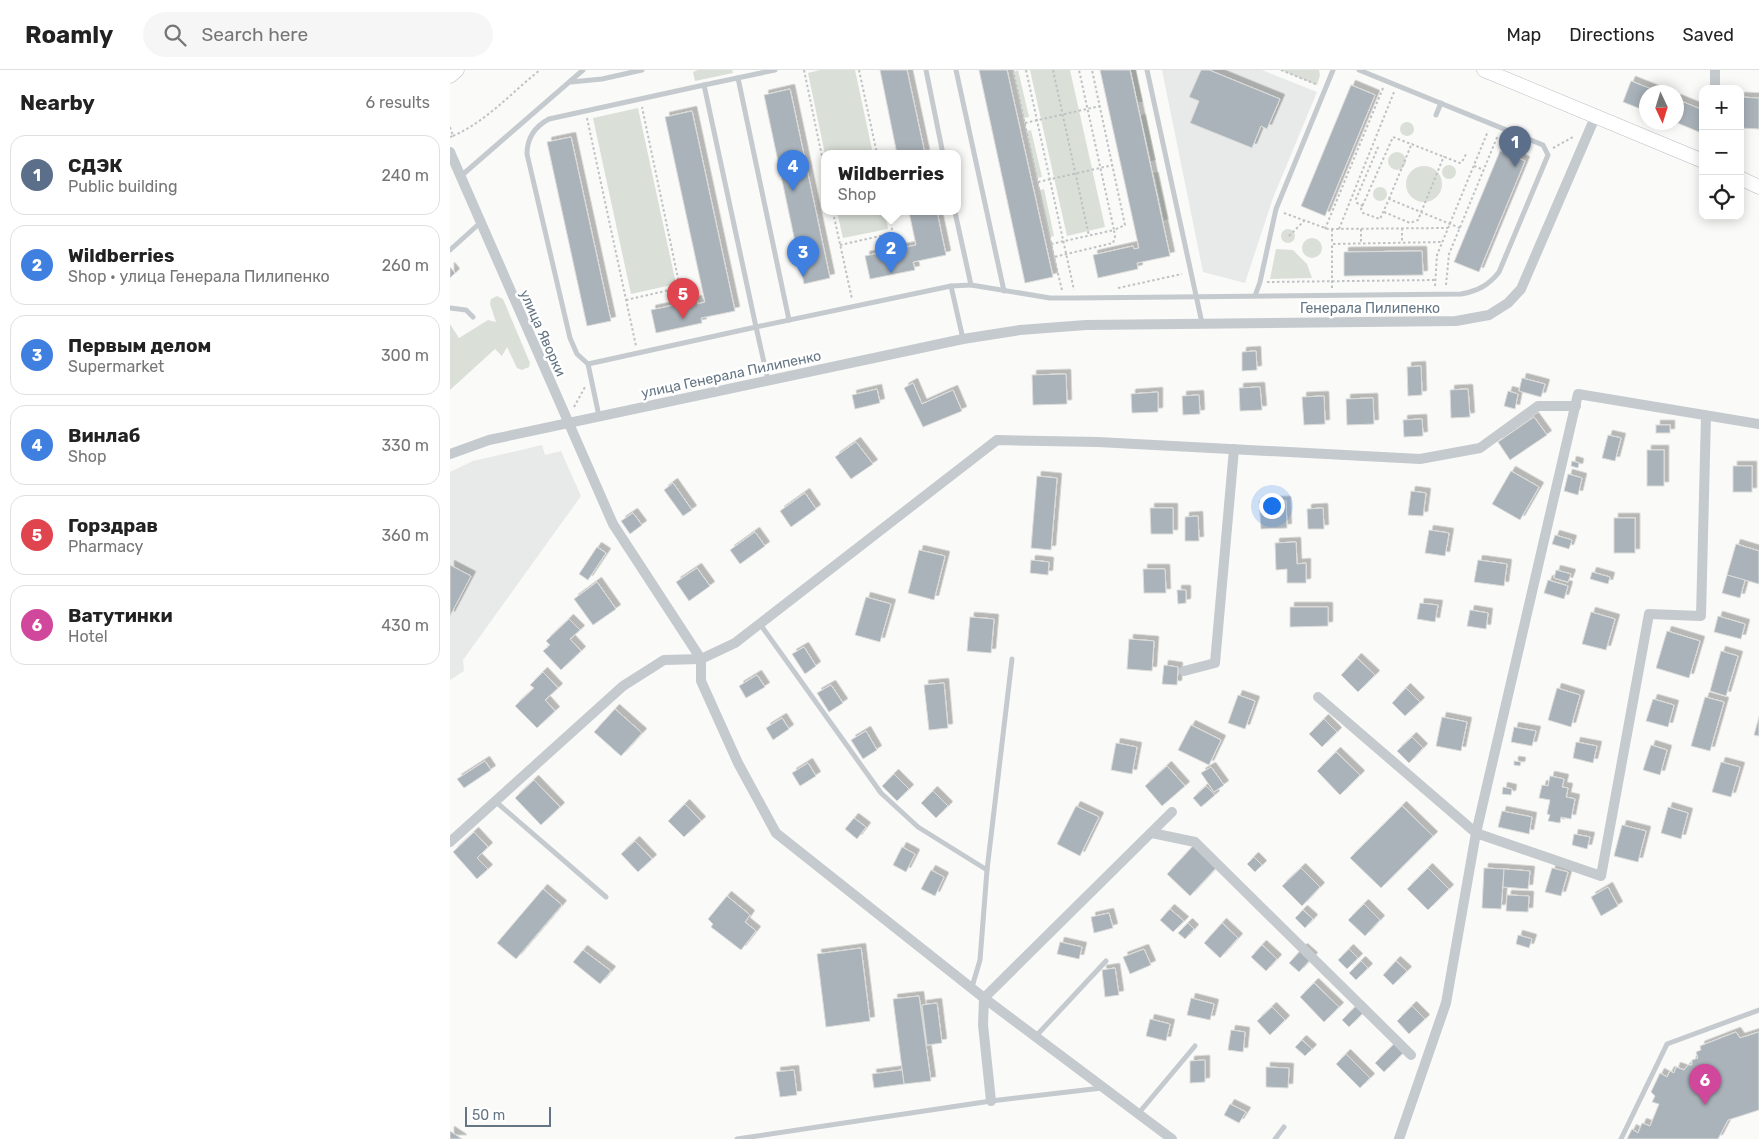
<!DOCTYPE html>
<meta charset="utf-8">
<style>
:root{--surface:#fff;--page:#f6f6f6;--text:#222;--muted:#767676;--line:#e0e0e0;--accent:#ea580c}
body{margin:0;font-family:Rubik,sans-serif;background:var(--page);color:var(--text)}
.controls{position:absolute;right:15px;top:15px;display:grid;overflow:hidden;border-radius:10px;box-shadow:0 2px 12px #0003}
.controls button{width:45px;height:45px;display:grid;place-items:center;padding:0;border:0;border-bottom:1px solid var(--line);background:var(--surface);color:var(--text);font:25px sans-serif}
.compass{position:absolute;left:1189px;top:15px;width:45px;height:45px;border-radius:50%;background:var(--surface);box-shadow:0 2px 12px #0003;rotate:176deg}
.scale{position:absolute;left:15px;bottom:12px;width:86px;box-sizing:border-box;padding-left:5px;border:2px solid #647584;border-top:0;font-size:14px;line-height:18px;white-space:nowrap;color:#647584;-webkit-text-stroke:4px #fff;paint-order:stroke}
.you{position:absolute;left:821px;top:435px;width:18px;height:18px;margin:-12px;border:4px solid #fff;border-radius:50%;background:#1a73e8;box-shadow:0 0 0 8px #1a73e833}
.badge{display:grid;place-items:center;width:32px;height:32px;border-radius:50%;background:var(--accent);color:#fff;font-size:16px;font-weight:700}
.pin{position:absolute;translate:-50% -41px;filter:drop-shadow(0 1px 2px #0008)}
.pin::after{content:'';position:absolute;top:26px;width:18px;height:15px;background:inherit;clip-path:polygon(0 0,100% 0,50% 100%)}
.popup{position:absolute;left:371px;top:80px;width:140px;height:65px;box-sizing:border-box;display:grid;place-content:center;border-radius:10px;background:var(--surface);filter:drop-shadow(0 1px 4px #0005);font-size:16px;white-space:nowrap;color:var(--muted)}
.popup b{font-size:19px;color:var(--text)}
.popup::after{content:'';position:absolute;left:50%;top:100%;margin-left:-10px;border:10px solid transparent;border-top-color:var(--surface)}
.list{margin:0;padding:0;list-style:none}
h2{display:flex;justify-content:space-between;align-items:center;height:65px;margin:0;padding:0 20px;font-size:21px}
h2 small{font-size:16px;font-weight:400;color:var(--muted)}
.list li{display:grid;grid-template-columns:32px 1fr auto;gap:15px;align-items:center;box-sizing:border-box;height:80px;margin:0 10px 10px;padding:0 10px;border:1px solid var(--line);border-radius:15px}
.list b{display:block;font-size:19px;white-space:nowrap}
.list p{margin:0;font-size:16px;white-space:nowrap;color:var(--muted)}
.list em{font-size:16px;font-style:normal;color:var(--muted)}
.icon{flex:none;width:28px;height:28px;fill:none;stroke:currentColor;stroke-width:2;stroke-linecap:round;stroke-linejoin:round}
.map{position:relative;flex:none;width:1309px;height:1069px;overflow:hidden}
header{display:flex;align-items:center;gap:30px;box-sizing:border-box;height:70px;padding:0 25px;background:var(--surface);border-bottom:1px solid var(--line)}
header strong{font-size:24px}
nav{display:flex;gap:28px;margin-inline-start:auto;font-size:18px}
.search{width:350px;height:45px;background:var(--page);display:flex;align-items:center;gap:12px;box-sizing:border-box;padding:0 18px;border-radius:28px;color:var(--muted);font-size:19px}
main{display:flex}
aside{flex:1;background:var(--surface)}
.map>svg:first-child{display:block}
.built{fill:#e8e9e9}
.green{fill:#dae0d7}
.building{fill:#aab3ba;stroke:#dcdcda;filter:url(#shadow)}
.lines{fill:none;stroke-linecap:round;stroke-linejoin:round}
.secondary-casing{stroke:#b8bdc2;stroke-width:15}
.path{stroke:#bfc2c5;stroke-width:2;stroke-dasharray:2.5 2.5;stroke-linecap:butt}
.lane{stroke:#c5cace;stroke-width:5}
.street{stroke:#c5cace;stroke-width:10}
.secondary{stroke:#fff;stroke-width:14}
.labels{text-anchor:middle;stroke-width:5;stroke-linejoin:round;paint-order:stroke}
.street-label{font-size:14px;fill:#647584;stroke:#fff}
</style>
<header>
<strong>Roamly</strong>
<div class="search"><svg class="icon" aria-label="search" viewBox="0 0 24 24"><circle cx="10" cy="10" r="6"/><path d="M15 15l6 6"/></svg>Search here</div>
<nav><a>Map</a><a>Directions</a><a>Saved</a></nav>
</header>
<main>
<aside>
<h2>Nearby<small>6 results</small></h2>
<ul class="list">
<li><span class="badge" style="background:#5c6f8a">1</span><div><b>СДЭК</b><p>Public building</p></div><em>240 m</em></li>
<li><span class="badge" style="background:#3f7fe0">2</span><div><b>Wildberries</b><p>Shop · улица Генерала Пилипенко</p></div><em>260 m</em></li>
<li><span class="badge" style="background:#3f7fe0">3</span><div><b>Первым делом</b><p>Supermarket</p></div><em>300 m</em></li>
<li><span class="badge" style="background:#3f7fe0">4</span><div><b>Винлаб</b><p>Shop</p></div><em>330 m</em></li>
<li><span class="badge" style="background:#e0444e">5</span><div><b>Горздрав</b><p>Pharmacy</p></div><em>360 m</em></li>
<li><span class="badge" style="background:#d1479c">6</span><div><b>Ватутинки</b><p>Hotel</p></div><em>430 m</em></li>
</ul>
</aside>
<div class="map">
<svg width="1309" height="1069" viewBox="0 0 1309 1069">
<defs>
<filter id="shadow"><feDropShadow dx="4.5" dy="-4.5" stdDeviation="0" flood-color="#0004"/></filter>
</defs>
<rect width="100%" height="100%" fill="#fafaf8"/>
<g class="built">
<path d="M712 0H812L867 22 823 128 795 213 753 202Z"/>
<path d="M92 375 95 385 111 381 131 426 13 590 14 601 0 610V402L23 391Z"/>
</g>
<g class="green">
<path d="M248 0H282L283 3 245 11 243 2Z"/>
<path d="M370 0H405L423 84H375L358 3Z"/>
<path d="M568 0 579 47 574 48 564 2Z"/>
<path d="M580 0H620L655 157 617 166Z"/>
<path d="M681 0H686L693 32H688Z"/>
<path d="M831 0H869L870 5 867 15Z"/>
<path d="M188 38 226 214 181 224 143 48Z"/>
<path d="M696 44 706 90 701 91 691 45Z"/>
<circle cx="957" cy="59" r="7"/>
<path d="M581 60 592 107 587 108 577 61Z"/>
<circle cx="947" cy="91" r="9"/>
<circle cx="999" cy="102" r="7"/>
<circle cx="974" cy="114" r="18"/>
<path d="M709 102 719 149 714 150 704 103Z"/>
<circle cx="930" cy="124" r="7"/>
<path d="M594 119 604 166 600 167 589 120Z"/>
<path d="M387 142H435L438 159 393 168Z"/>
<circle cx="838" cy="166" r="7"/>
<circle cx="862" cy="178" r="10"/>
<path d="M826 179 843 180 857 194 862 208 820 209Z"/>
<path d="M47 226 53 229 80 293 79 297 72 300 67 298 57 277 52 286 45 279 0 320V254L9 268 38 250 46 252 40 234 41 229Z"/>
</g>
<g class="building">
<path d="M430 0H457L475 84H447Z"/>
<path d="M529 0H557L603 207 575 213Z"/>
<path d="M650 0H680L720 186 687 193 688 199 648 208 643 185 683 176 684 179 689 178Z"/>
<path d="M751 0H759L830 29 817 59 811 56 802 78 740 53 749 31 739 27Z"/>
<path d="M1181 11 1209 22H1196V41L1173 32Z"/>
<path d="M901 15 925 25 875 146 851 136Z"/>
<path d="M340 19 380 208 354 214 314 25Z"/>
<path d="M1290 27 1309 28V59L1290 58Z"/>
<path d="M1226 29 1253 40V52L1249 62 1225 52Z"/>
<path d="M242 41 285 241 251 248 252 253 206 263 201 240 247 230 248 234 255 232 215 47Z"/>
<path d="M121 67 161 251 137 256 97 72Z"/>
<path d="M1050 81 1075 91 1029 202 1004 192Z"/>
<path d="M459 142H487L496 185 463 192 465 200 420 209 415 186 466 175Z"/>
<path d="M972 181 973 205 894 206V182Z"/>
<path d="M0 197 5 203 0 208Z"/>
<path d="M806 281 807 300 792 301V282Z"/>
<path d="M971 296 972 325 958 326 957 297Z"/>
<path d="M616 304 617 334 583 335 582 305Z"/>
<path d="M1072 308 1095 314 1091 327 1069 321Z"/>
<path d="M463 313 472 334 503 320 512 341 473 357 454 318Z"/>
<path d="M810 317 812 340 790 341 789 318Z"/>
<path d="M427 319 430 333 405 339 402 325Z"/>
<path d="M1018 319 1020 347 1001 348 1000 320Z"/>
<path d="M1058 321 1068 324 1065 339 1054 336Z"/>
<path d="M708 322V342L682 343 681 324Z"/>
<path d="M749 325 750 344 733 345 732 326Z"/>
<path d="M874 326 875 354 854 355 852 327Z"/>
<path d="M923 328 924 354 897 355 896 329Z"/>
<path d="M1084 347 1097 365 1060 390 1048 372Z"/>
<path d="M972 349 973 366 954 367 953 350Z"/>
<rect x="1206" y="355" width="14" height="8"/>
<path d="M1158 365 1171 368 1165 391 1152 388Z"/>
<path d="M406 372 423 394 401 409 385 387Z"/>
<rect x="1197" y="380" width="17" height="36"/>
<path d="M1122 391 1129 393 1128 398 1121 396Z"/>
<rect x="1283" y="396" width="19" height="26"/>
<path d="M1061 401 1089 417 1070 450 1042 434Z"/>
<path d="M1118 404 1132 408 1128 425 1114 421Z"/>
<path d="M587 406 607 408 601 480 581 478Z"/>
<path d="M223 413 242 440 233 446 214 420Z"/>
<path d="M961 421 976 423 973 446 958 445Z"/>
<path d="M355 423 366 439 341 457 330 441Z"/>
<path d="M809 431H836L837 458 811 459Z"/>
<path d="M700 438H723V464H701Z"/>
<path d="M873 438 874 459H858L857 439Z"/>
<path d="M183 443 192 455 180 464 171 451Z"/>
<path d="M748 446 749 471H735V447Z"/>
<rect x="1164" y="448" width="21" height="35"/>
<path d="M979 460 999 463 995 486 975 483Z"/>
<path d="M305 462 315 476 290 494 280 480Z"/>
<path d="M1105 465 1122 470 1119 479 1102 474Z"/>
<path d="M846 472 847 494 856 493V513H837V499L826 500 825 473Z"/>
<path d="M1286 474 1309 481V514L1277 505Z"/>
<path d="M147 477 156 483 138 510 129 504Z"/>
<path d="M469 480 495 486 484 530 458 523Z"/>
<path d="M581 490 599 492 598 505 580 503Z"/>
<path d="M1028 490 1057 494 1054 516 1024 512Z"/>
<path d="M0 495 21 506 0 546Z"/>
<path d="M247 498 260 516 239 531 226 512Z"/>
<path d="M693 499H715L716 523H694Z"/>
<path d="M1106 500 1121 504 1118 512 1104 508Z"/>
<path d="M1142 502 1160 507 1158 514 1140 509Z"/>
<path d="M1277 505 1295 510 1290 528 1272 523Z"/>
<path d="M1098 510 1118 516 1114 529 1094 523Z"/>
<path d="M147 512 166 539 143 555 124 529Z"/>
<path d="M727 520H736V533L728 534Z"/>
<path d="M416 527 441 534 430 572 405 565Z"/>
<path d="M970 533 988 535 985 552 967 549Z"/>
<path d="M840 537H878V556L840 557Z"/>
<path d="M1020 540 1038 543 1036 559 1017 556Z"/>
<path d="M1141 542 1165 549 1156 580 1132 574Z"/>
<path d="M1268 546 1295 554 1291 569 1264 562Z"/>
<path d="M520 547 544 549 541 583 517 581Z"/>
<path d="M119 549 130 560 120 569 131 581 111 600 93 581 100 575 96 571Z"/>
<path d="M1217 561 1250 571 1239 608 1206 598Z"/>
<path d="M679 569 704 571 702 601 677 599Z"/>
<path d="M354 577 366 596 355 604 342 584Z"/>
<path d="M1271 581 1288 586 1276 626 1260 621Z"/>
<path d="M907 588 925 605 908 622 891 605Z"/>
<path d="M714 595 728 597 727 615 712 614Z"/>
<path d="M93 602 108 618 95 630 105 641 87 658 65 636 84 618 80 615Z"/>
<path d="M307 605 315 617 296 628 289 616Z"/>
<path d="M494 613 498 658 479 660 474 615Z"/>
<path d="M381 615 393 633 379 642 367 623Z"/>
<path d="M956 618 970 632 955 646 942 633Z"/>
<path d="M1107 618 1130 625 1121 657 1098 650Z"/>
<path d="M788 625 805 631 795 659 778 653Z"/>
<path d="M1255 627 1274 632 1260 681 1241 676Z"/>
<path d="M1203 629 1224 635 1218 657 1196 651Z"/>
<path d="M165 639 192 663 171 686 144 662Z"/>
<path d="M992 647 1017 652 1011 681 986 676Z"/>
<path d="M1309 647V666L1304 665Z"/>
<path d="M332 648 339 659 323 670 316 658Z"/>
<path d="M874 649 887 662 872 677 859 664Z"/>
<path d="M741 655 771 670 759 695 728 680Z"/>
<path d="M1064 657 1086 661 1082 676 1061 672Z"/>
<path d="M416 661 427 680 413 689 401 670Z"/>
<path d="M962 667 973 678 959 693 947 681Z"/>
<path d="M1126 672 1147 676 1143 693 1123 688Z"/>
<path d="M666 673 687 677 682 704 661 700Z"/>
<path d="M1201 675 1217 680 1210 705 1193 700Z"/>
<path d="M886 682 910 705 890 725 867 701Z"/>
<path d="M35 691 41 700 14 718 7 709Z"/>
<path d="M1064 691 1071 692 1070 696 1064 695Z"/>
<path d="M1271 692 1290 697 1281 727 1262 722Z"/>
<path d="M358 693 366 706 350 716 342 703Z"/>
<path d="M717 696 735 716 712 736 695 716Z"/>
<path d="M761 697 774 715 764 722 751 703Z"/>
<path d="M444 704 459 719 447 731 432 716Z"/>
<path d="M1100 706 1114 709 1112 717 1118 718 1116 727 1125 729 1121 749 1111 747 1110 753 1098 751 1100 745 1097 744 1100 730 1089 728 1092 715 1098 716Z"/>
<path d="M84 710 110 737 91 755 65 728Z"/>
<path d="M756 716 765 725 751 737 743 728Z"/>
<path d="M1053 717 1062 719 1061 725 1052 724Z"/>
<path d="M483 721 498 736 486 748 471 733Z"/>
<path d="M235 734 251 751 234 767 218 751Z"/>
<path d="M626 736 649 747 630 786 607 774Z"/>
<path d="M952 736 983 766 931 818 900 788Z"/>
<path d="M1218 737 1238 743 1231 769 1211 763Z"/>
<path d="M1052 741 1082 747 1079 764 1048 757Z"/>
<path d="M404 748 416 757 407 769 395 759Z"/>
<path d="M1172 755 1196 761 1188 792 1164 786Z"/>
<path d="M24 762 38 777 27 788 38 799 27 809 3 782Z"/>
<path d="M1124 764 1140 767 1137 779 1122 775Z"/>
<path d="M185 771 202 789 188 802 171 784Z"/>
<path d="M743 776 766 798 740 826 717 804Z"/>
<path d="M452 777 465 784 456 802 443 795Z"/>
<path d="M804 787 812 795 805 802 797 794Z"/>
<path d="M851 798 870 817 852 836 832 816Z"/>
<path d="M978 798 999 819 978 840 957 819Z"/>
<path d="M1034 798 1054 799 1051 839 1032 838Z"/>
<path d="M1102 798 1118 802 1111 826 1095 822Z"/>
<path d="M1054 799 1080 801 1078 819 1053 817Z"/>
<path d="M481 800 494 807 485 826 471 819Z"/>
<path d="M1158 817 1168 836 1151 846 1141 827Z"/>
<path d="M93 819 112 835 66 889 47 873Z"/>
<path d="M1057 825 1079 826 1078 842 1056 841Z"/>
<path d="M277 826 300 845 295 852 306 861 291 880 261 857 263 854 258 849Z"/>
<path d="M914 834 930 850 915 866 898 850Z"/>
<path d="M720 839 734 851 723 862 710 850Z"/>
<path d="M853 840 863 849 855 858 845 848Z"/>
<path d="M659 843 663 858 644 863 641 847Z"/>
<path d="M738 853 744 859 735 869 728 863Z"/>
<path d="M772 853 788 868 770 888 754 873Z"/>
<path d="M1068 865 1082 869 1079 878 1066 874Z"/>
<path d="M610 872 632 877 629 889 607 884Z"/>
<path d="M812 875 827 889 816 901 801 887Z"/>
<path d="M411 878 420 951 376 957 367 884Z"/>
<path d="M853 878 863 887 849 902 839 893Z"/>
<path d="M694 879 701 895 680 904 673 887Z"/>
<path d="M899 879 908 888 897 899 888 890Z"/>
<path d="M133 880 161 901 150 914 123 892Z"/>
<path d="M911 891 918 898 906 910 899 903Z"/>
<path d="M946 891 957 901 943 915 933 905Z"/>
<path d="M665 898 669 925 655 927 652 900Z"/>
<path d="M864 913 889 937 874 952 850 927Z"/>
<path d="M469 926 481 1011 454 1014 443 929Z"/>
<path d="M741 928 764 934 760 950 737 945Z"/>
<path d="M487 933 492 973 477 975 472 935Z"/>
<path d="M907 935 914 942 899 957 892 950Z"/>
<path d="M962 936 975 949 959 964 947 951Z"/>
<path d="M822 937 835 950 820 965 807 951Z"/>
<path d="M700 949 720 954 716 971 696 966Z"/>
<path d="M781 960 795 962 793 982 778 980Z"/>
<path d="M1286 962 1290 968 1309 962V1040L1278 1050 1268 1069H1177L1182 1059 1188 1063 1192 1053 1200 1056 1209 1034 1202 1032 1205 1026 1201 1022 1210 1003 1217 1007 1220 1001 1224 1003 1226 997 1234 1000 1238 995H1242V990L1248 988 1246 982 1251 980 1250 976Z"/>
<path d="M852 970 862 979 855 986 845 977Z"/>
<path d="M944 974 953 983 934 1002 925 993Z"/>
<path d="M896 984 920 1008 910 1018 886 994Z"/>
<path d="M755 990V1012L740 1013V991Z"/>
<path d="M816 997 839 998 838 1018 816 1017Z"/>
<path d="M344 1000 347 1025 330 1027 326 1002Z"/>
<path d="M452 1000 454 1014 424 1018 422 1004Z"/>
<path d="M780 1034 796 1042 789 1053 774 1045Z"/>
<path d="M0 1061 12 1069H0Z"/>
</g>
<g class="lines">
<defs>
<g id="secondary">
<path d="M1034 0 1253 91"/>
<path d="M0 6 7 0"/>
<path d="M1290 108 1309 117"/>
</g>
</defs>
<use href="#secondary" class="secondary-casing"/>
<g class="path">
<path d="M354 0 375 101"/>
<path d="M409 0 427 84"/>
<path d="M563 0 604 187"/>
<path d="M576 0 624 220"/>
<path d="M603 0 639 166"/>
<path d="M831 0 868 15"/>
<path d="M137 48 186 276"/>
<path d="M575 53 650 36"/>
<path d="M0 57 3 66 0 67"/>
<path d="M3 66C37 51 62 22 90 0"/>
<path d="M1103 78 1123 67"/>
<path d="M1024 96 1034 100"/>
<path d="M588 112 663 95"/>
<path d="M939 129 962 73"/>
<path d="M913 136 907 133 906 129 929 75"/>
<path d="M383 142 402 229"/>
<path d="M934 142 960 153 968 150 994 86"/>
<path d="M834 143 878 159 998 158"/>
<path d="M952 158V173"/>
<path d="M1010 158 939 129 930 149 913 143 911 139 943 67 1010 93 1012 92 1016 84"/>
<path d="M875 159 933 18"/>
<path d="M882 159V174"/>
<path d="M889 159 944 22"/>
<path d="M911 159V173"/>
<path d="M839 166 854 151"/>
<path d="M601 174 664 160 629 0"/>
<path d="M390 175 439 164 442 159 439 142"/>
<path d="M817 212 985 210"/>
<path d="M996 215 999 184 1048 65"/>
<path d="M985 216 987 185 1038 61"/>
<path d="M668 218 732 204"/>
<path d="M882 218V174L992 172"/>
<path d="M612 220 604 187 663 173 665 167 664 160 675 155 642 0"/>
<path d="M176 230 224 219 229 213 192 37"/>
<path d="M292 306 293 300"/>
<path d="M124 337 135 317"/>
</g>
<g class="lane">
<path d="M476 0 493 84"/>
<path d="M506 0 554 221"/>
<path d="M697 0 752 253"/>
<path d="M288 8 339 250"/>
<path d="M121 12 152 9 192 0"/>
<path d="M254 15 325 0"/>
<path d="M986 45 991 33"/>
<path d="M11 106 133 0"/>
<path d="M0 180 30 153"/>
<path d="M521 215 600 228H625L1011 224C1028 221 1039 215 1049 202L1098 85 1093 75 909 0"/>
<path d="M501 216 513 269"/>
<path d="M805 226 810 212 826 139 883 0"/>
<path d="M0 238 16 240 23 247"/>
<path d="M138 294 306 257 254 15 99 49C84 57 77 68 77 84L120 268 127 284 138 294 149 346"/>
<path d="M318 310 306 257 501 216 521 215 505 142"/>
<path d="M310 554 431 723 468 757 537 800"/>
<path d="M45 731 156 827"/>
<path d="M522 917 530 890 537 800 562 589"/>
<path d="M586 966 656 891"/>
<path d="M688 1044 745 976"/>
<path d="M287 1069 541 1031 652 1018"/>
<path d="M825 1069 834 1057"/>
<path d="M1171 1069 1217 974 1309 940"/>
</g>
<g class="street">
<path d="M1265 0V19"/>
<path d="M0 82 163 454 251 589V611L288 693 326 763 534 928 722 1069"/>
<path d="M1256 345 1251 546 1199 544 1151 806 1026 763 1128 324 1309 354"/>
<path d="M0 384 39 370 513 269 570 260 636 255 1006 251 1039 245 1058 233 1071 219 1146 45"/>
<path d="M734 601 765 593 784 379"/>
<path d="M868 627 1026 763 996 933 949 1069"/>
<path d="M702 763 745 772 961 985"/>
<path d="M0 772 173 616 214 590 251 589 285 573 547 370 648 372 970 389 1030 378 1088 336H1126"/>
<path d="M541 1031 533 955 534 928 722 742"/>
</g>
<use href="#secondary" class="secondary"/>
</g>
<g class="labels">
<g class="street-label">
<text x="920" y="243">Генерала Пилипенко</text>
<text transform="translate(93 263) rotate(66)" y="5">улица Яворки</text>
<text transform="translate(281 304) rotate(-12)" y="5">улица Генерала Пилипенко</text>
</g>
</g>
</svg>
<div class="controls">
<button>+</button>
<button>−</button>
<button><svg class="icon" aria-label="locate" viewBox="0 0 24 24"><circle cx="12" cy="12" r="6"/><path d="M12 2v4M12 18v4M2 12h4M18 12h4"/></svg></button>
</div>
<svg class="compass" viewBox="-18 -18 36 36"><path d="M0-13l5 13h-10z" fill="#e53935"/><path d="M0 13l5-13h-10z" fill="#767676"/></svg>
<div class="scale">50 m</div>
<div class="you"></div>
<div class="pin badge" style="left:1065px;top:97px;background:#5c6f8a">1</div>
<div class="pin badge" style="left:441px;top:203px;background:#3f7fe0">2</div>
<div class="popup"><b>Wildberries</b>Shop</div>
<div class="pin badge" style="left:353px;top:207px;background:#3f7fe0">3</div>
<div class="pin badge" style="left:343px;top:121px;background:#3f7fe0">4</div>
<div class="pin badge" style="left:233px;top:249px;background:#e0444e">5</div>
<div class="pin badge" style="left:1255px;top:1035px;background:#d1479c">6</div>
</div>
</main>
